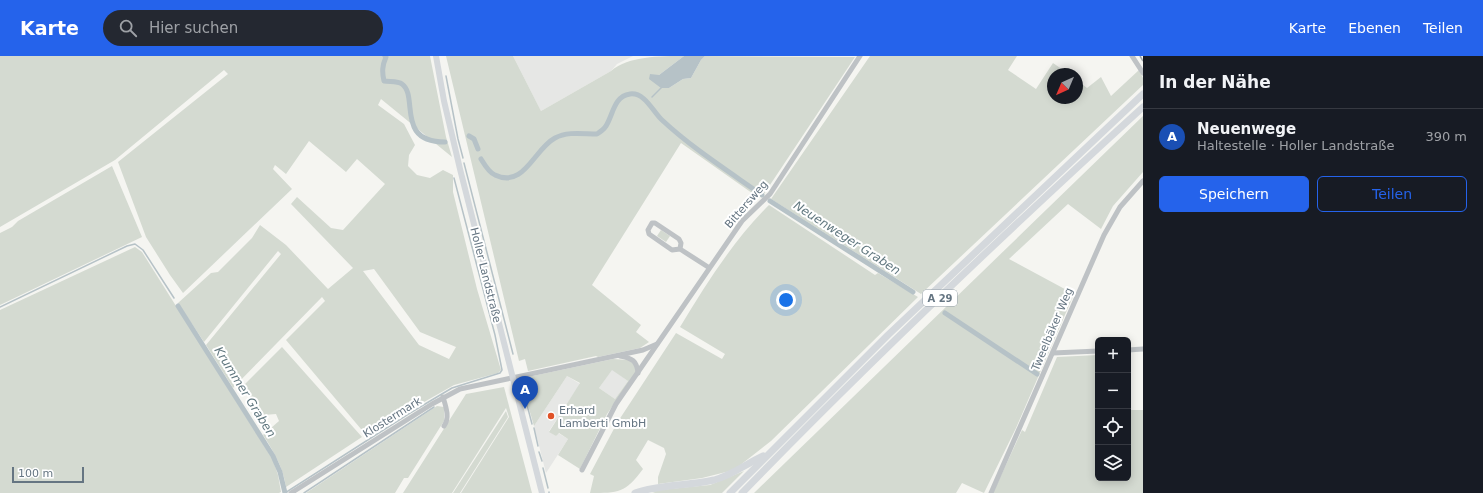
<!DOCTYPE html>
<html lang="de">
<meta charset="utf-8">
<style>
:root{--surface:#171b24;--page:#242831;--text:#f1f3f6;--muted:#9ea1a6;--line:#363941;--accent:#2563eb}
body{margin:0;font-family:"DejaVu Sans",sans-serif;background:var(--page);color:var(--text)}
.controls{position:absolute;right:12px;bottom:12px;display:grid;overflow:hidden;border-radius:6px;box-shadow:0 2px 10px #0003}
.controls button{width:36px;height:36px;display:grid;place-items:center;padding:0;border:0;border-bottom:1px solid var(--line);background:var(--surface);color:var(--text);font:20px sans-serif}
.compass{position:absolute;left:1047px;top:12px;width:36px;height:36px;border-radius:50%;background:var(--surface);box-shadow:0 2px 10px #0003;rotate:224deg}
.scale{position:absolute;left:12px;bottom:10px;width:72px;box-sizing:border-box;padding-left:4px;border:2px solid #657582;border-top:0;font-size:11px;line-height:14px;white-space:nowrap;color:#657582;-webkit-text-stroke:3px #fff;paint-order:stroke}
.you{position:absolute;left:786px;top:244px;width:14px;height:14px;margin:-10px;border:3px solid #fff;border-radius:50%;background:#1a73e8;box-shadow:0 0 0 6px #1a73e833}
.badge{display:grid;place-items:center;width:26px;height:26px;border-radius:50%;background:var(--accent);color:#fff;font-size:13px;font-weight:700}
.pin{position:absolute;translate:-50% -33px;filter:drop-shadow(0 1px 2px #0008)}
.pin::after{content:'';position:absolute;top:21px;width:14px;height:12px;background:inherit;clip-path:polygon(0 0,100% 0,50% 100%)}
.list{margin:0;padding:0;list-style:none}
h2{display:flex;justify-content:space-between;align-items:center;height:52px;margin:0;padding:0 16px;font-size:17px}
h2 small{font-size:13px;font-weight:400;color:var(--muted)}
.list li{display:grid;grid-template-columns:26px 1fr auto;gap:12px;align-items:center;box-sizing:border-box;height:56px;padding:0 16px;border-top:1px solid var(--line)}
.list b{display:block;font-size:15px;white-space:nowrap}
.list p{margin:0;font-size:13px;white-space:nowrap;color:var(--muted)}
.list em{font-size:13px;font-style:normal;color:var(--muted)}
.actions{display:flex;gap:8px;padding:12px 16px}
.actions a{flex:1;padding:9px 0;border:1px solid var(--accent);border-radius:6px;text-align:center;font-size:14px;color:var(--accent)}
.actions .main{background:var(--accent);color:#fff}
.icon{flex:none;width:22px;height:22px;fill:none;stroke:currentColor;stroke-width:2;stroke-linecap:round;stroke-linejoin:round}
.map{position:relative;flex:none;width:1143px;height:437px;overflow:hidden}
header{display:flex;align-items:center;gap:24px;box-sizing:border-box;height:56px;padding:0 20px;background:var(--accent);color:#fff}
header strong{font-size:19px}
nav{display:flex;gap:22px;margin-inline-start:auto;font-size:14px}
.search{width:280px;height:36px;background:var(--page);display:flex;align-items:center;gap:10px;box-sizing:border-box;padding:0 14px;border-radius:22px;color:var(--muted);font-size:15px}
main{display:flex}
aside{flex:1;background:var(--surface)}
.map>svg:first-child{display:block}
.built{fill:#e6e7e5}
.green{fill:#d4dad1;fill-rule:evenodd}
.water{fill:#b6c2c7}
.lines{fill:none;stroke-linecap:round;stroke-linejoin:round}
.stream{stroke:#b6c2c7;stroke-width:1.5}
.canal{stroke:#b6c2c7;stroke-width:5}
.minor{stroke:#bec2c5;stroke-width:5}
.major{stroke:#d4d8dc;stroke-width:6}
.highway{stroke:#d4d8dc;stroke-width:7}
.rail{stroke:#9fa6ab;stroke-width:1.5;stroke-dasharray:6 3;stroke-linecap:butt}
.poi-dot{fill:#e05227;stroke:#fff;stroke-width:1.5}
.labels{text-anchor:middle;stroke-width:4;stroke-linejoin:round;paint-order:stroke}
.shield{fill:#fff;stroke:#939ea8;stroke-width:1}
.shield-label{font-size:10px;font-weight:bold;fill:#657582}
.street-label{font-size:11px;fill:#657582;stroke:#fff}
.poi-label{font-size:11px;fill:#657582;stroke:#fff;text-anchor:start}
.water-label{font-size:12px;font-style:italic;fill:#60777f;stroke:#fff}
</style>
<header>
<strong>Karte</strong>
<div class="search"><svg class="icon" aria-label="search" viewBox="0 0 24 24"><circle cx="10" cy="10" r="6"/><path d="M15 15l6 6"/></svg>Hier suchen</div>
<nav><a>Karte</a><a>Ebenen</a><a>Teilen</a></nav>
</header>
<main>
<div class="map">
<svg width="1143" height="437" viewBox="0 0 1143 437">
<rect width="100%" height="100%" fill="#f5f5f1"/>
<g class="built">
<path d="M513 0H633L617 8 611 15 541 55Z"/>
<path d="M612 313 628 325 615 343 599 332Z"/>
<path d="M567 320 580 328 549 375 556 380 558 377 568 383 546 417 534 370Z"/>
</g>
<g class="green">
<path d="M0 0H430L446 81 452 101 381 43 378 49 404 68 415 89 409 99 408 110 417 119 430 122 443 114 453 119V136L477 233 501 314 498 317 454 329 366 379 286 284 325 245 322 241 233 332 206 289 281 198 278 195 204 286 178 247 211 217 218 216 252 182 260 169 286 189 328 233 353 212 291 148 297 141 331 172 343 174 385 128 357 103 346 116 309 85 286 118 275 109 273 113 292 133 183 237 170 219 146 181 118 106 228 18 224 14 115 104 0 171ZM374 213 420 276 456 291 449 303 419 289 363 215Z"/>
<path d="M446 0H513L541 55 611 15C629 0 659 0 684 0L659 19 669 32 683 23 691 22 701 4 705 0 855 1 764 138 759 142 681 87 592 229 641 269 636 276 649 286 640 292 598 301 596 300 528 315 525 303 519 305Z"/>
<path d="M870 0H1017L1008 14 1036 33 1053 7 1069 18H1053V42H1077V24L1087 32 1101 21 1111 40 1139 14 1143 22V29L921 238 771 143Z"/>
<path d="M1143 60V116L1113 150 1101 173 1068 148 1009 203 1074 238 1016 372 984 437 962 427 956 437H754Z"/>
<path d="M112 110 142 181 0 249V177L12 171 18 165Z"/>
<path d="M769 149 875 219 878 217 918 241 771 385 734 414 702 422 658 428V421L666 398 664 392 648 384 636 404 643 413C625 437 619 437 590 437L594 420 590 418 617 367 676 277 722 303 725 298 680 271C706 228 733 185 769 149Z"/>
<path d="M661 174 670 180 666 186 657 180Z"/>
<path d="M135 191 142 196 273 404 278 419 281 436 279 437H0V254Z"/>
<path d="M282 291 362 381 286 431C283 411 274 396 263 379L279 365 276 358 264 359 241 332Z"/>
<path d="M1098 299V422H1128V354H1143V437H993L1022 374 1025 376 1057 301Z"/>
<path d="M613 303 629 304 635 310 636 316 607 358 580 413 558 399 568 383 559 377 556 380 549 376 580 327 567 320 534 370 521 325 523 322ZM612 314 628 325 615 343 599 332Z"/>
<path d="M504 331 532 437H461L509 361 506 352 452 437H403L466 338Z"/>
<path d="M437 350 444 351V365L408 422H404L395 437H306Z"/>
<path d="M506 355 508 361 460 437H453Z"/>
<path d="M744 415 722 437H655L649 435 710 429Z"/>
</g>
<path class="water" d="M684 0H705L701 4 691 22 683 23 669 32H661L649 23 650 18 659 19Z"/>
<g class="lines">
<g class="stream">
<path d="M446 20 458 83 463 102"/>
<path d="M652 41 661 32"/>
<path d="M464 107 513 298"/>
<path d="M0 251 127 190 135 188 143 194 174 242"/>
<path d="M521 326 532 368"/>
<path d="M534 372 538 390"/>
<path d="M539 396 542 405"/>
<path d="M543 412 548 432"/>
<path d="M549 436V437"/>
<path d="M285 437 410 357 452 332 500 317 502 314 495 279 454 122"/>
<path d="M304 437 434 351"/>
</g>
<g class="canal">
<path d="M385 0 386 1C382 10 382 16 384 25 390 26 398 25 402 28 419 40 395 86 445 86"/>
<path d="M469 80 474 83 478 93"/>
<path d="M481 103C484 108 489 117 495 119 524 133 534 93 555 82 568 75 583 78 597 78 600 76 604 73 606 70 613 59 614 40 630 38 645 36 653 56 662 64 692 92 728 115 762 139"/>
<path d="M770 145 913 236"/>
<path d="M178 250 273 400 280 416 285 437"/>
<path d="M945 257 1037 318"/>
</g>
<g class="minor">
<path d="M1132 0 1143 17"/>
<path d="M680 193 681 187 679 183 655 167H652L648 174 649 178 672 194 680 193 708 211"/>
<path d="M1128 294 1143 293"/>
<path d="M1053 297 1098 295"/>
<path d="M620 300C632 302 637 305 638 317"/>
<path d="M443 341C446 351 450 362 444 370"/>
<path d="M582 414 616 348 742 165 770 138 860 0"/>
<path d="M291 437 432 348 460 333 643 294 657 288"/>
<path d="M991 437 1104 179 1120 151 1143 125"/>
</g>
<path class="major" d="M436 0 444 45 460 113 542 437"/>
<g class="highway">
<path d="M635 437C660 428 688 430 714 424 732 419 746 408 763 400"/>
<path d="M730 437 888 279 1143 38"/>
<path d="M742 437C871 304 1006 176 1143 51"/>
</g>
<path class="rail" d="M1140 0 1143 5"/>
</g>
<circle class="poi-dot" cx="551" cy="360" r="4"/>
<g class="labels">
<rect class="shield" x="923" y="234" width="34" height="16" rx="3"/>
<g class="shield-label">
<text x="940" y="246">A 29</text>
</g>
<g class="street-label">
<text transform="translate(746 148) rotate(-49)" y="4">Bittersweg</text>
<text transform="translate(486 219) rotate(76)" y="4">Holler Landstraße</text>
<text transform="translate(1052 273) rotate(-67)" y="4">Tweelbäker Weg</text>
<text transform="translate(392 361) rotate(-32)" y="4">Klostermark</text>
</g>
<g class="poi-label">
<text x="559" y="358">Erhard<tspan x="559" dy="13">Lamberti GmbH</tspan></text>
</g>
<g class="water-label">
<text transform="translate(847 182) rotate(33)" y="4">Neuenweger Graben</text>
<text transform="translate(245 336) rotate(58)" y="4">Krummer Graben</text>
</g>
</g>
</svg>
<div class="controls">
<button>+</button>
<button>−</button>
<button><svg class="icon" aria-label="locate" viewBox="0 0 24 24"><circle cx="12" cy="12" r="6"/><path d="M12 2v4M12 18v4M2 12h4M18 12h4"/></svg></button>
<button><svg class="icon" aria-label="layers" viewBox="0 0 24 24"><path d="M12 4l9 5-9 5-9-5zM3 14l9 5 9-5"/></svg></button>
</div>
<svg class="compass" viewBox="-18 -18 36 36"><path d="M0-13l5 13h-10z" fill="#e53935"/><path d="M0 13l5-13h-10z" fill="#9ea1a6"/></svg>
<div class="scale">100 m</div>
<div class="you"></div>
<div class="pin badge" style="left:525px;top:353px;background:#1a4fb4">A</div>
</div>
<aside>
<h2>In der Nähe<small></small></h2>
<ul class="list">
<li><span class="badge" style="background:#1a4fb4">A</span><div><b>Neuenwege</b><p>Haltestelle · Holler Landstraße</p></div><em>390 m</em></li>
</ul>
<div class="actions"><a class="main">Speichern</a><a>Teilen</a></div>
</aside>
</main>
